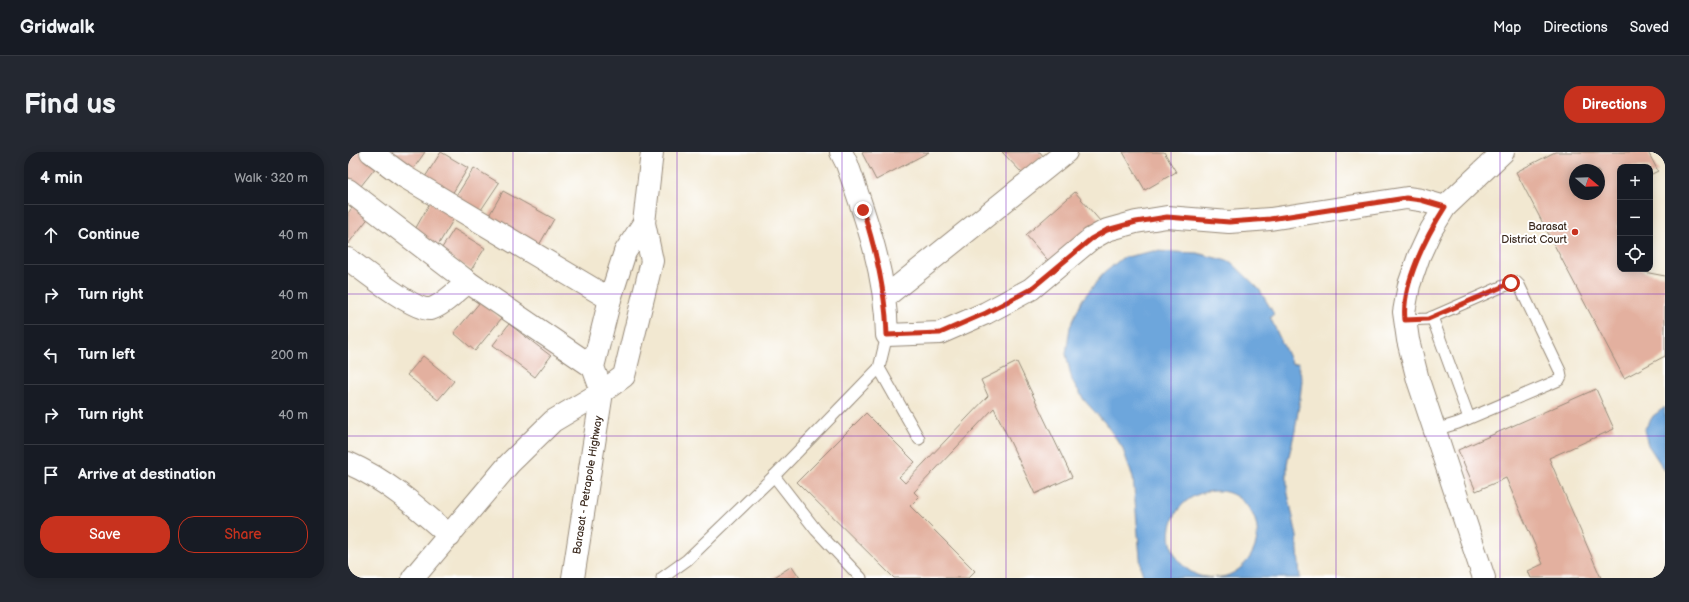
<!DOCTYPE html>
<meta charset="utf-8">
<style>
:root{--surface:#171b24;--page:#242831;--text:#f1f3f6;--muted:#9ea1a6;--line:#363941;--accent:#c8321e}
body{margin:0;font-family:"Balsamiq Sans",sans-serif;background:var(--page);color:var(--text)}
.controls{position:absolute;right:12px;top:12px;display:grid;overflow:hidden;border-radius:8px;box-shadow:0 2px 10px #0003}
.controls button{width:36px;height:36px;display:grid;place-items:center;padding:0;border:0;border-bottom:1px solid var(--line);background:var(--surface);color:var(--text);font:20px sans-serif}
.compass{position:absolute;left:1221px;top:12px;width:36px;height:36px;border-radius:50%;background:var(--surface);box-shadow:0 2px 10px #0003;rotate:109deg}
.stop{position:absolute;width:12px;height:12px;margin:-9px;border:3px solid #c8321e;border-radius:50%;background:#fff}
.stop.end{background:#c8321e;border-color:#fff;box-shadow:0 1px 4px #0008}
.list{margin:0;padding:0;list-style:none}
h2{display:flex;justify-content:space-between;align-items:center;height:52px;margin:0;padding:0 16px;font-size:17px}
h2 small{font-size:13px;font-weight:400;color:var(--muted)}
.list li{display:grid;grid-template-columns:26px 1fr auto;gap:12px;align-items:center;box-sizing:border-box;height:60px;padding:0 16px;border-top:1px solid var(--line)}
.list b{display:block;font-size:15px;white-space:nowrap}
.list em{font-size:13px;font-style:normal;color:var(--muted)}
.actions{display:flex;gap:8px;padding:12px 16px}
.actions a{flex:1;padding:9px 0;border:1px solid var(--accent);border-radius:16px;text-align:center;font-size:14px;color:var(--accent)}
.actions .main{background:var(--accent);color:#fff}
.icon{flex:none;width:22px;height:22px;fill:none;stroke:currentColor;stroke-width:2;stroke-linecap:round;stroke-linejoin:round}
.map{position:relative;flex:none;width:1317px;height:426px;overflow:hidden;border-radius:16px}
header{display:flex;align-items:center;gap:24px;box-sizing:border-box;height:56px;padding:0 20px;background:var(--surface);border-bottom:1px solid var(--line)}
header strong{font-size:19px}
nav{display:flex;gap:22px;margin-inline-start:auto;font-size:14px}
.intro{display:flex;align-items:center;justify-content:space-between;box-sizing:border-box;height:96px;padding:0 24px}
h1{margin:0;font-size:28px}
.button{padding:10px 18px;border-radius:16px;background:var(--accent);color:#fff;font-size:14px;font-weight:700}
main{display:flex;gap:24px;padding:0 24px}
aside{flex:1;background:var(--surface);border-radius:16px;box-shadow:0 2px 10px #0003}
.map>svg:first-child{display:block}
.water{fill:#6da6dc;stroke:#54687d}
.building{fill:#e3b09f;fill-rule:evenodd}
.lines{fill:none;stroke-linecap:round;stroke-linejoin:round}
.service-casing{stroke:#968978;stroke-width:13}
.minor-casing{stroke:#968978;stroke-width:24}
.tertiary-casing{stroke:#968978;stroke-width:24}
.primary-casing{stroke:#968978;stroke-width:24}
.trunk-casing{stroke:#968978;stroke-width:24}
.service{stroke:#fff;stroke-width:11}
.minor{stroke:#fff;stroke-width:22}
.tertiary{stroke:#fff;stroke-width:22}
.primary{stroke:#fff;stroke-width:22}
.trunk{stroke:#fff;stroke-width:22}
.route{stroke:#c8321e;stroke-width:5}
.grid{fill:none;stroke:#7b2cbf;stroke-width:1;stroke-opacity:0.55}
.poi-dot{fill:#c8321e;stroke:#fff;stroke-width:1.5}
.labels{text-anchor:middle;stroke-width:4;stroke-linejoin:round;paint-order:stroke}
.poi-label{font-size:11px;fill:#3b2a1e;stroke:#fff;text-anchor:end}
.street-label{font-size:11px;fill:#3b2a1e;stroke:#fff}
</style>
<header>
<strong>Gridwalk</strong>
<nav><a>Map</a><a>Directions</a><a>Saved</a></nav>
</header>
<div class="intro"><h1>Find us</h1><a class="button">Directions</a></div>
<main>
<aside>
<h2>4 min<small>Walk · 320 m</small></h2>
<ul class="list">
<li><svg class="icon" aria-label="ahead" viewBox="0 0 24 24"><path d="M12 20V5M6 11l6-6 6 6"/></svg><div><b>Continue</b></div><em>40 m</em></li>
<li><svg class="icon" aria-label="right" viewBox="0 0 24 24"><path d="M7 20v-9h11M14 6l5 5-5 5"/></svg><div><b>Turn right</b></div><em>40 m</em></li>
<li><svg class="icon" aria-label="left" viewBox="0 0 24 24"><path d="M17 20v-9H6M10 6l-5 5 5 5"/></svg><div><b>Turn left</b></div><em>200 m</em></li>
<li><svg class="icon" aria-label="right" viewBox="0 0 24 24"><path d="M7 20v-9h11M14 6l5 5-5 5"/></svg><div><b>Turn right</b></div><em>40 m</em></li>
<li><svg class="icon" aria-label="arrive" viewBox="0 0 24 24"><path d="M6 21V4h12l-3 4 3 4H6"/></svg><div><b>Arrive at destination</b></div></li>
</ul>
<div class="actions"><a class="main">Save</a><a>Share</a></div>
</aside>
<div class="map">
<svg width="1317" height="426" viewBox="0 0 1317 426">
<rect width="100%" height="100%" fill="#fff"/>
<filter id="ink" filterUnits="userSpaceOnUse"><feTurbulence type="fractalNoise" baseFrequency=".025" numOctaves="2"/><feDisplacementMap in="SourceGraphic" scale="8" xChannelSelector="R" yChannelSelector="G"/><feConvolveMatrix kernelMatrix="1 2 1 2 8 2 1 2 1" color-interpolation-filters="sRGB"/></filter>
<filter id="wash" filterUnits="userSpaceOnUse"><feTurbulence type="fractalNoise" baseFrequency=".012" numOctaves="4" result="noise"/><feDisplacementMap in="SourceGraphic" scale="16" xChannelSelector="R" yChannelSelector="G"/><feGaussianBlur stdDeviation="0.9" result="paint"/><feColorMatrix in="noise" values="0 0 0 0 0 0 0 0 0 0 0 0 0 0 0 0 0 1.4 0 .05"/><feComposite in="paint" operator="in"/></filter>
<g filter="url(#wash)">
<rect width="100%" height="100%" fill="#f2e8d1"/>
<g class="water">
<path d="M806 99 849 101 883 110 911 137 926 162 922 165 944 212 950 211 954 228 952 247 947 279 939 312V337L949 384 952 426H866C871 425 877 425 881 423 906 412 918 381 902 358 895 347 883 339 870 339 819 338 804 402 849 423 854 425 860 425 864 426H796L793 417 785 325 774 295 757 271 736 248 724 228 718 202 722 175 734 148 755 122 774 106Z"/>
<path d="M1317 255V319L1300 293 1296 278 1305 264Z"/>
</g>
<g id="blocks">
<g class="building">
<path d="M3 0H20L32 10 9 39 0 31V4Z"/>
<path d="M45 0H77L63 20 41 5Z"/>
<path d="M93 0 120 16 104 42 77 25Z"/>
<path d="M516 0H581L528 28 514 1Z"/>
<path d="M654 0H692L695 4 675 22Z"/>
<path d="M775 0H816L828 20 797 38Z"/>
<path d="M1207 0H1300L1310 19 1302 23V15H1272V65L1269 74 1272 79V117H1294L1296 120 1317 124V204L1276 226 1168 20ZM1227 18H1251V42H1227Z"/>
<path d="M126 16 151 31 131 61 107 46Z"/>
<path d="M155 39 206 67 190 95 139 67Z"/>
<path d="M727 40 753 70 704 113 678 83Z"/>
<path d="M83 49 108 63 89 95 65 81Z"/>
<path d="M7 52 22 64 0 92V61Z"/>
<path d="M106 77 137 96 123 118 92 99Z"/>
<path d="M133 149 153 167 127 199 106 181Z"/>
<path d="M161 172 203 204 187 225 145 193Z"/>
<path d="M75 204 106 229 90 248 59 223Z"/>
<path d="M669 210 724 325 687 342 646 256 566 340 571 345 562 354 627 419 620 426H546L449 330 518 261 567 310 551 325 557 331 640 244 633 228Z"/>
<path d="M1248 237 1266 277 1201 306 1253 426H1183L1180 419 1195 412 1158 326 1128 339 1110 298Z"/>
<path d="M444 414 452 426H425Z"/>
</g>
</g>
</g>
<g filter="url(#ink)">
<use href="#blocks" fill-opacity="0" stroke="#968978" stroke-width="1"/>
<g class="lines">
<defs>
<g id="service">
<path d="M1084 165 1121 266"/>
<path d="M1057 168 1080 167 1153 135 1168 130 1171 133 1212 219 1213 224 1211 228 1110 271 1087 278"/>
<path d="M531 216 571 287"/>
<path d="M426 324 468 378 513 426"/>
<path d="M314 426 339 408 426 324 531 216 539 183"/>
</g>
<g id="minor">
<path d="M23 0 57 25 262 147"/>
<path d="M493 0 499 12C519 68 538 123 539 183L592 181 638 161 683 137 743 87 759 78 788 70 819 65 881 70 922 67 1059 46 1073 48 1097 55"/>
<path d="M0 38 120 130 245 215"/>
<path d="M0 107C15 118 66 159 82 157 93 155 111 137 120 130"/>
<path d="M537 145 718 0"/>
</g>
<g id="tertiary">
<path d="M0 311C39 328 70 356 102 384"/>
<path d="M1136 426 1070 228 1060 188 1056 160 1061 133 1071 104 1083 78 1097 55 1155 0"/>
</g>
<path id="primary" d="M65 426 161 312 205 269 254 240"/>
<g id="trunk">
<path d="M254 240 276 224 304 109 296 71 304 0"/>
<path d="M225 426 254 240 245 215 262 147 277 100 296 71"/>
</g>
</defs>
<use href="#service" class="service-casing"/>
<use href="#minor" class="minor-casing"/>
<use href="#tertiary" class="tertiary-casing"/>
<use href="#primary" class="primary-casing"/>
<use href="#trunk" class="trunk-casing"/>
<use href="#service" class="service"/>
<use href="#minor" class="minor"/>
<use href="#tertiary" class="tertiary"/>
<use href="#primary" class="primary"/>
<use href="#trunk" class="trunk"/>
</g>
</g>
<g class="lines" filter="url(#ink)">
<path class="route" d="M515 58C528 99 538 140 539 183L592 181 638 161 683 137 743 87 759 78 788 70 819 65 881 70 922 67 1058 46 1073 48 1097 55C1079 83 1053 133 1057 168L1080 167 1163 131"/>
</g>
<path class="grid" d="M165 0V426M329 0V426M494 0V426M658 0V426M823 0V426M988 0V426M1152 0V426M0 142H1317M0 284H1317"/>
<circle class="poi-dot" cx="1227" cy="80" r="4"/>
<g class="labels">
<g class="poi-label">
<text x="1219" y="78">Barasat<tspan x="1219" dy="13">District Court</tspan></text>
</g>
<g class="street-label">
<text transform="translate(239 333) rotate(-81)" y="4">Barasat - Petrapole Highway</text>
</g>
</g>
</svg>
<div class="controls">
<button>+</button>
<button>−</button>
<button><svg class="icon" aria-label="locate" viewBox="0 0 24 24"><circle cx="12" cy="12" r="6"/><path d="M12 2v4M12 18v4M2 12h4M18 12h4"/></svg></button>
</div>
<svg class="compass" viewBox="-18 -18 36 36"><path d="M0-13l5 13h-10z" fill="#e53935"/><path d="M0 13l5-13h-10z" fill="#9ea1a6"/></svg>
<div class="stop" style="left:1163px;top:131px"></div>
<div class="stop end" style="left:515px;top:58px"></div>
</div>
</main>
